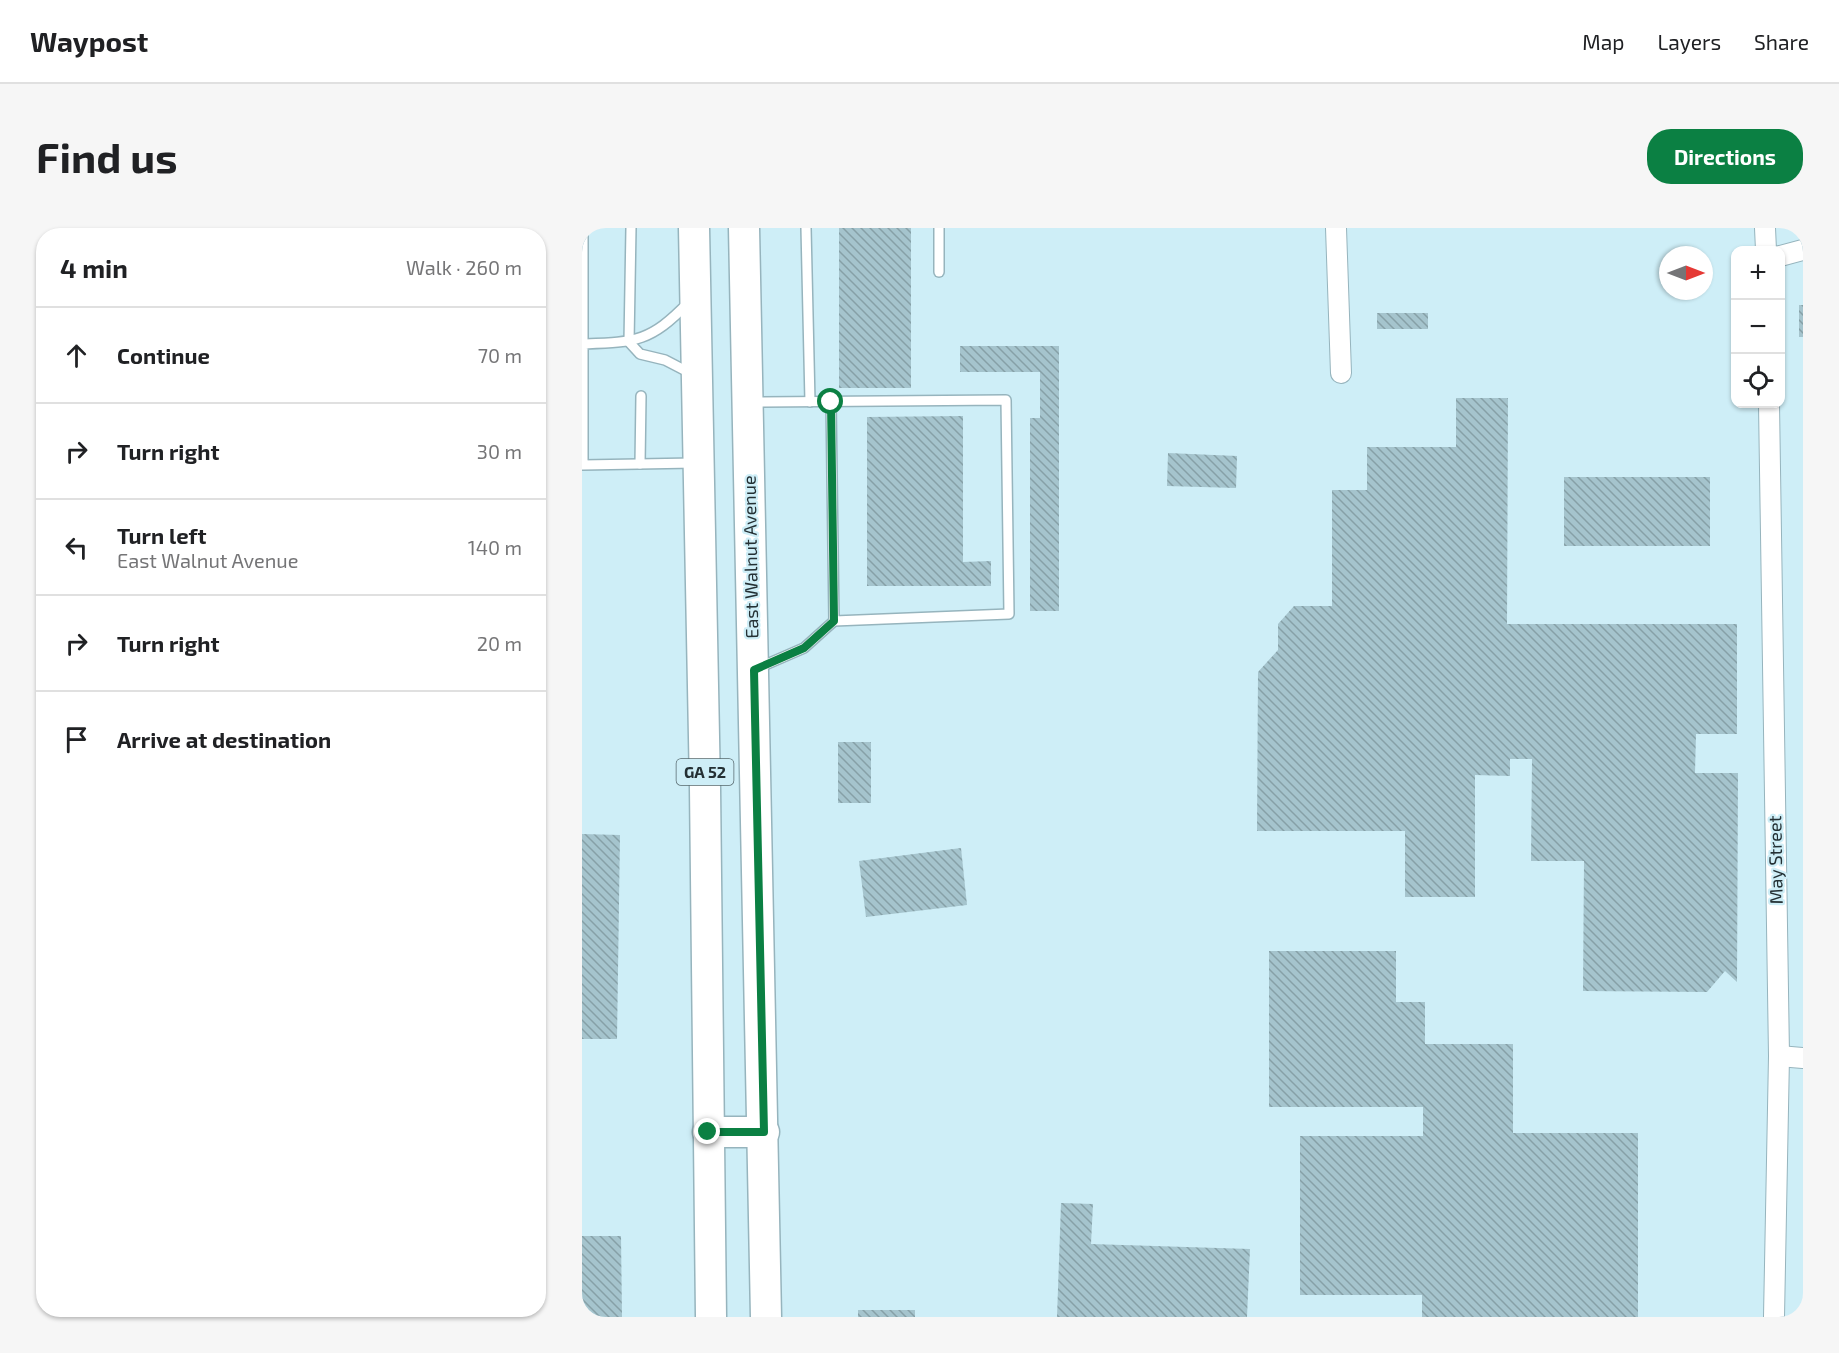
<!DOCTYPE html>
<meta charset="utf-8">
<style>
:root{--surface:#fff;--page:#f6f6f6;--text:#202124;--muted:#757577;--line:#e0e0e0;--accent:#0b8043}
body{margin:0;font-family:"Exo 2",sans-serif;background:var(--page);color:var(--text)}
.controls{position:absolute;right:18px;top:18px;display:grid;overflow:hidden;border-radius:12px;box-shadow:0 2px 4px #0004}
.controls button{width:54px;height:54px;display:grid;place-items:center;padding:0;border:0;border-bottom:2px solid var(--line);background:var(--surface);color:var(--text);font:30px sans-serif}
.compass{position:absolute;left:1077px;top:18px;width:54px;height:54px;border-radius:50%;background:var(--surface);box-shadow:0 2px 4px #0004;rotate:90deg}
.stop{position:absolute;width:18px;height:18px;margin:-14px;border:4px solid #0b8043;border-radius:50%;background:#fff}
.stop.end{background:#0b8043;border-color:#fff;box-shadow:0 2px 6px #0008}
.list{margin:0;padding:0;list-style:none}
h2{display:flex;justify-content:space-between;align-items:center;height:78px;margin:0;padding:0 24px;font-size:26px}
h2 small{font-size:20px;font-weight:400;color:var(--muted)}
.list li{display:grid;grid-template-columns:39px 1fr auto;gap:18px;align-items:center;box-sizing:border-box;height:96px;padding:0 24px;border-top:2px solid var(--line)}
.list b{display:block;font-size:22px;white-space:nowrap}
.list p{margin:0;font-size:20px;white-space:nowrap;color:var(--muted)}
.list em{font-size:20px;font-style:normal;color:var(--muted)}
.icon{flex:none;width:33px;height:33px;fill:none;stroke:currentColor;stroke-width:2;stroke-linecap:round;stroke-linejoin:round}
.map{position:relative;flex:none;width:1221px;height:1089px;overflow:hidden;border-radius:24px}
header{display:flex;align-items:center;gap:36px;box-sizing:border-box;height:84px;padding:0 30px;background:var(--surface);border-bottom:2px solid var(--line)}
header strong{font-size:28px}
nav{display:flex;gap:33px;margin-inline-start:auto;font-size:21px}
.intro{display:flex;align-items:center;justify-content:space-between;box-sizing:border-box;height:144px;padding:0 36px}
h1{margin:0;font-size:42px}
.button{padding:15px 27px;border-radius:24px;background:var(--accent);color:#fff;font-size:21px;font-weight:700}
main{display:flex;gap:36px;padding:0 36px}
aside{flex:1;background:var(--surface);border-radius:24px;box-shadow:0 2px 4px #0004}
.map>svg:first-child{display:block}
.building{fill:url(#building-back-hatch)}
.lines{fill:none;stroke-linecap:round;stroke-linejoin:round}
.lane-casing{stroke:#96b4bd;stroke-width:12}
.street-casing{stroke:#96b4bd;stroke-width:22}
.primary-casing{stroke:#96b4bd;stroke-width:33}
.lane{stroke:#fff;stroke-width:9}
.street{stroke:#fff;stroke-width:20}
.primary{stroke:#fff;stroke-width:30}
.route{stroke:#0b8043;stroke-width:8}
.labels{text-anchor:middle;stroke-width:4.5;stroke-linejoin:round;paint-order:stroke}
.shield{fill:#ceeef7;stroke:#57696e;stroke-width:1.5}
.shield-label{font-size:16px;font-weight:bold;fill:#243034}
.street-label{font-size:18px;fill:#243034;stroke:#ceeef7}
</style>
<header>
<strong>Waypost</strong>
<nav><a>Map</a><a>Layers</a><a>Share</a></nav>
</header>
<div class="intro"><h1>Find us</h1><a class="button">Directions</a></div>
<main>
<aside>
<h2>4 min<small>Walk · 260 m</small></h2>
<ul class="list">
<li><svg class="icon" aria-label="ahead" viewBox="0 0 24 24"><path d="M12 20V5M6 11l6-6 6 6"/></svg><div><b>Continue</b></div><em>70 m</em></li>
<li><svg class="icon" aria-label="right" viewBox="0 0 24 24"><path d="M7 20v-9h11M14 6l5 5-5 5"/></svg><div><b>Turn right</b></div><em>30 m</em></li>
<li><svg class="icon" aria-label="left" viewBox="0 0 24 24"><path d="M17 20v-9H6M10 6l-5 5 5 5"/></svg><div><b>Turn left</b><p>East Walnut Avenue</p></div><em>140 m</em></li>
<li><svg class="icon" aria-label="right" viewBox="0 0 24 24"><path d="M7 20v-9h11M14 6l5 5-5 5"/></svg><div><b>Turn right</b></div><em>20 m</em></li>
<li><svg class="icon" aria-label="arrive" viewBox="0 0 24 24"><path d="M6 21V4h12l-3 4 3 4H6"/></svg><div><b>Arrive at destination</b></div></li>
</ul>
</aside>
<div class="map">
<svg width="1221" height="1089" viewBox="0 0 1221 1089">
<defs>
<pattern id="building-back-hatch" width="6" height="6" patternUnits="userSpaceOnUse" patternTransform="scale(1.5)"><rect width="6" height="6" fill="#a5c4cd"/><path d="M-1 5l2 2M0 0l6 6M5-1l2 2" fill="none" stroke="#86a0a7"/></pattern>
</defs>
<rect width="100%" height="100%" fill="#ceeef7"/>
<g class="building">
<rect x="257" y="0" width="72" height="160"/>
<rect x="1217" y="77" width="4" height="32"/>
<rect x="795" y="85" width="51" height="16"/>
<path d="M378 118H477V383H448V190H458V144H378Z"/>
<path d="M874 170H926L925 396H1155V506H1114L1113 545H1156L1155 754 1143 743 1125 764 1001 763 1002 633H949L950 531H928V548L893 547V669H823V603H675L676 444 696 422V396L712 378H750V262H785V219H874Z"/>
<path d="M381 188V334L409 333V358H285V189Z"/>
<path d="M586 225 655 228 654 260 585 258Z"/>
<rect x="982" y="249" width="146" height="69"/>
<rect x="256" y="514" width="33" height="61"/>
<path d="M0 606 38 607 35 811H0Z"/>
<path d="M379 620 385 677 284 689 277 633Z"/>
<path d="M687 723H814V774H843V816H931V905H1056V1089H840V1067H718V908H841V879H687Z"/>
<path d="M479 975 511 976 509 1016 668 1021 665 1089H475Z"/>
<path d="M0 1008H39L40 1089H0Z"/>
<rect x="276" y="1082" width="57" height="7"/>
</g>
<g class="lines">
<defs>
<g id="lane">
<path d="M1 0V116"/>
<path d="M49 0 47 114 58 126 83 132 110 146"/>
<path d="M224 0 228 174"/>
<path d="M357 44V0"/>
<path d="M106 75C68 114 54 114 1 116V237L112 235"/>
<path d="M169 174 424 172 427 386 252 393 249 174"/>
<path d="M58 236 59 168"/>
<path d="M176 440 222 420 252 393"/>
</g>
<g id="street">
<path d="M754 0 759 145"/>
<path d="M1183 0 1184 22"/>
<path d="M1198 28 1221 22"/>
<path d="M1187 176 1197 828 1192 1089"/>
<path d="M1197 828 1221 830"/>
</g>
<g id="primary">
<path d="M112 0 123 560 129 1089"/>
<path d="M162 0 184 1089"/>
<path d="M126 904H182"/>
</g>
</defs>
<use href="#lane" class="lane-casing"/>
<use href="#street" class="street-casing"/>
<use href="#primary" class="primary-casing"/>
<use href="#lane" class="lane"/>
<use href="#street" class="street"/>
<use href="#primary" class="primary"/>
</g>
<g class="lines">
<path class="route" d="M126 904H182L172 442 222 420 252 393 249 174"/>
</g>
<g class="labels">
<rect class="shield" x="94.5" y="531" width="57" height="26" rx="4.5"/>
<g class="shield-label">
<text x="123" y="550">GA 52</text>
</g>
<g class="street-label">
<text transform="translate(169 329) rotate(-91)" y="6">East Walnut Avenue</text>
<text transform="translate(1194 632) rotate(-91)" y="6">May Street</text>
</g>
</g>
</svg>
<div class="controls">
<button>+</button>
<button>−</button>
<button><svg class="icon" aria-label="locate" viewBox="0 0 24 24"><circle cx="12" cy="12" r="6"/><path d="M12 2v4M12 18v4M2 12h4M18 12h4"/></svg></button>
</div>
<svg class="compass" viewBox="-18 -18 36 36"><path d="M0-13l5 13h-10z" fill="#e53935"/><path d="M0 13l5-13h-10z" fill="#757577"/></svg>
<div class="stop" style="left:249px;top:174px"></div>
<div class="stop end" style="left:126px;top:904px"></div>
</div>
</main>
